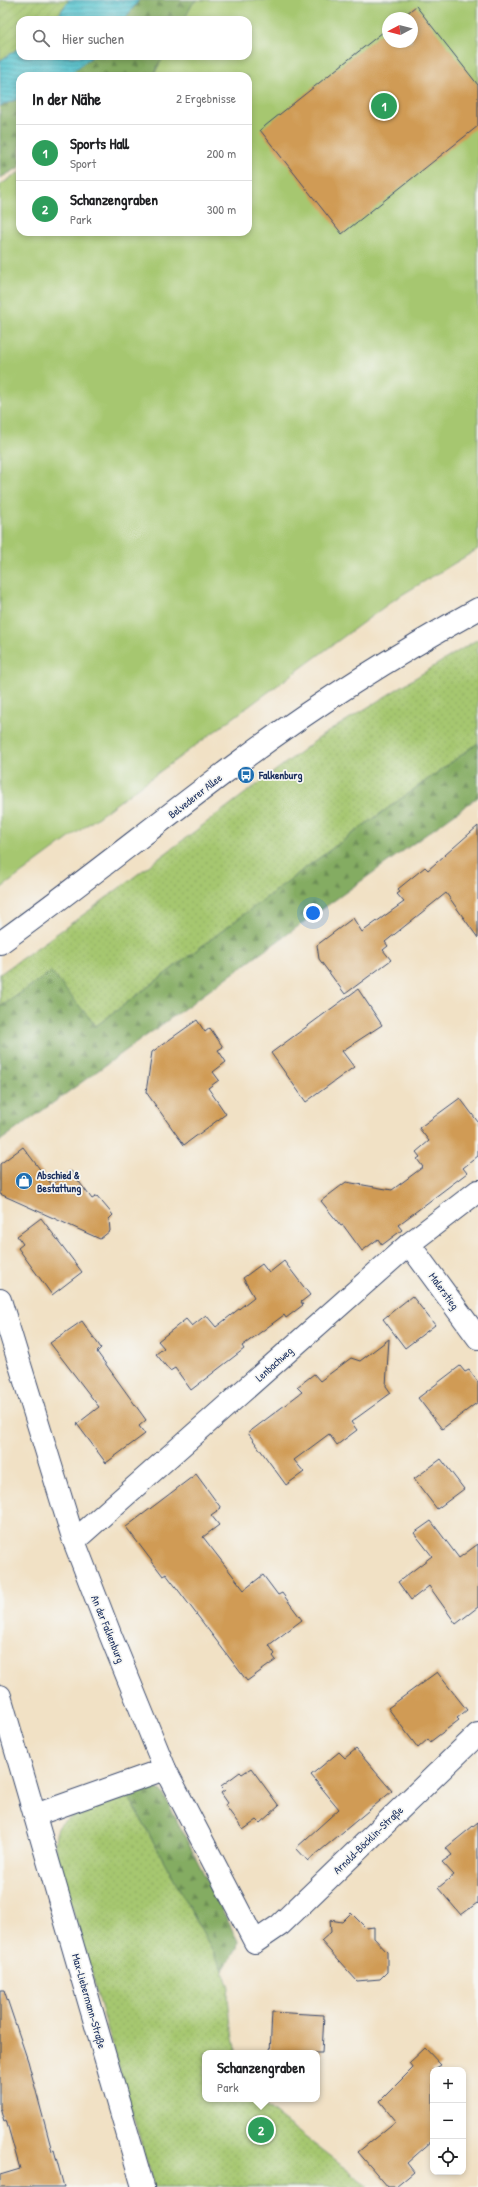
<!DOCTYPE html>
<html lang="de">
<meta charset="utf-8">
<style>
:root{--surface:#fff;--page:#f6f6f6;--text:#202124;--muted:#757577;--line:#e0e0e0;--accent:#0f766e}
body{margin:0;font-family:"Patrick Hand",sans-serif;background:var(--page);color:var(--text)}
.controls{position:absolute;right:12px;bottom:12px;display:grid;overflow:hidden;border-radius:8px;box-shadow:0 2px 6px #0003}
.controls button{width:36px;height:36px;display:grid;place-items:center;padding:0;border:0;border-bottom:1px solid var(--line);background:var(--surface);color:var(--text);font:20px sans-serif}
.compass{position:absolute;left:382px;top:12px;width:36px;height:36px;border-radius:50%;background:var(--surface);box-shadow:0 2px 6px #0003;rotate:263deg}
.you{position:absolute;left:313px;top:913px;width:14px;height:14px;margin:-10px;border:3px solid #fff;border-radius:50%;background:#1a73e8;box-shadow:0 0 0 6px #1a73e833}
.badge{display:grid;place-items:center;width:26px;height:26px;border-radius:50%;background:var(--accent);color:#fff;font-size:13px;font-weight:700}
.pin{position:absolute;translate:-50% -50%;border:2px solid #fff;box-shadow:0 1px 4px #0006}
.popup{position:absolute;left:202px;top:2050px;width:118px;height:52px;box-sizing:border-box;display:grid;place-content:center;border-radius:8px;background:var(--surface);filter:drop-shadow(0 1px 3px #0005);font-size:13px;white-space:nowrap;color:var(--muted)}
.popup b{font-size:15px;color:var(--text)}
.popup::after{content:'';position:absolute;left:50%;top:100%;margin-left:-8px;border:8px solid transparent;border-top-color:var(--surface)}
.list{margin:0;padding:0;list-style:none}
h2{display:flex;justify-content:space-between;align-items:center;height:52px;margin:0;padding:0 16px;font-size:17px}
h2 small{font-size:13px;font-weight:400;color:var(--muted)}
.list li{display:grid;grid-template-columns:26px 1fr auto;gap:12px;align-items:center;box-sizing:border-box;height:56px;padding:0 16px;border-top:1px solid var(--line)}
.list b{display:block;font-size:15px;white-space:nowrap}
.list p{margin:0;font-size:13px;white-space:nowrap;color:var(--muted)}
.list em{font-size:13px;font-style:normal;color:var(--muted)}
.icon{flex:none;width:22px;height:22px;fill:none;stroke:currentColor;stroke-width:2;stroke-linecap:round;stroke-linejoin:round}
.map{position:relative;flex:none;width:478px;height:2187px;overflow:hidden}
.search{position:absolute;background:var(--surface);box-shadow:0 2px 6px #0003;left:16px;top:16px;width:236px;height:44px;display:flex;align-items:center;gap:10px;box-sizing:border-box;padding:0 14px;border-radius:12px;color:var(--muted);font-size:15px}
.panel{position:absolute;background:var(--surface);box-shadow:0 2px 6px #0003;left:16px;top:72px;width:236px;height:164px;border-radius:12px}
.map>svg:first-child{display:block}
.grass{fill:url(#grass-dots);stroke:#607b67}
.forest{fill:url(#forest-firs);stroke:#506e60}
.garden{fill:url(#garden-furrows);stroke:#607b67}
.pitch{fill:#a6c770;stroke:#607b67;fill-rule:evenodd}
.water{fill:url(#water-rules);stroke:#3a7a96}
.building{fill:#d09b55}
.lines{fill:none;stroke-linecap:round;stroke-linejoin:round}
.minor-casing{stroke:#3b4a6d;stroke-width:24}
.tertiary-casing{stroke:#3b4a6d;stroke-width:24}
.minor{stroke:#fff;stroke-width:22}
.tertiary{stroke:#fff;stroke-width:22}
.labels{text-anchor:middle;stroke-width:3.5;stroke-linejoin:round;paint-order:stroke}
.poi-label{font-size:11px;font-weight:bold;fill:#1b2f5e;stroke:#f6f6f2;text-anchor:start}
.street-label{font-size:11px;fill:#1b2f5e;stroke:#f6f6f2}
</style>
<div class="map">
<svg width="478" height="2187" viewBox="0 0 478 2187">
<defs>
<pattern id="grass-dots" width="8" height="8" patternUnits="userSpaceOnUse"><rect width="8" height="8" fill="#a6c770"/><path d="M2 2h.1M6 6h.1" fill="none" stroke="#8eab63" stroke-width="1.8" stroke-linecap="round"/></pattern>
<pattern id="forest-firs" width="22" height="20" patternUnits="userSpaceOnUse"><rect width="22" height="20" fill="#84ac62"/><path d="M5 1l3.5 6h-7zM16 11l3.5 6h-7z" fill="#6b8c54"/></pattern>
<pattern id="garden-furrows" width="10" height="10" patternUnits="userSpaceOnUse"><rect width="10" height="10" fill="#a6c770"/><path d="M-1 1l2-2M0 10L10 0M9 11l2-2" fill="none" stroke="#8eab63"/></pattern>
<pattern id="water-rules" width="6" height="5" patternUnits="userSpaceOnUse"><rect width="6" height="5" fill="#58c5cf"/><path d="M0 2.5h6" fill="none" stroke="#48a0ab"/></pattern>
</defs>
<rect width="100%" height="100%" fill="#f6f6f2"/>
<filter id="ink" filterUnits="userSpaceOnUse"><feTurbulence type="fractalNoise" baseFrequency=".025" numOctaves="2"/><feDisplacementMap in="SourceGraphic" scale="8" xChannelSelector="R" yChannelSelector="G"/><feConvolveMatrix kernelMatrix="1 2 1 2 8 2 1 2 1" color-interpolation-filters="sRGB"/></filter>
<filter id="wash" filterUnits="userSpaceOnUse"><feTurbulence type="fractalNoise" baseFrequency=".012" numOctaves="4" result="noise"/><feDisplacementMap in="SourceGraphic" scale="16" xChannelSelector="R" yChannelSelector="G"/><feGaussianBlur stdDeviation="0.9" result="paint"/><feColorMatrix in="noise" values="0 0 0 0 0 0 0 0 0 0 0 0 0 0 0 0 0 1.4 0 .05"/><feComposite in="paint" operator="in"/></filter>
<g filter="url(#wash)">
<rect width="100%" height="100%" fill="#f1e1c5"/>
<g class="grass">
<path d="M478 639V743L308 866 96 1026 51 973 0 1007V974L90 910 323 735Z"/>
<path d="M129 1797 222 1967 229 1988 228 1997 231 2027 236 2053H205V2099H256L369 2187H154L55 1849C55 1840 55 1830 62 1823 73 1813 113 1802 129 1797Z"/>
</g>
<g class="forest">
<path d="M139 0H198L193 3 184 20H124Z"/>
<path d="M93 56H164L153 76H67Z"/>
<path d="M20 98V167L0 178V106Z"/>
<path d="M478 743V797L0 1141V1007L51 972 96 1026 308 866Z"/>
<path d="M155 1788 162 1791 238 1941 237 1948 223 1970 129 1797Z"/>
</g>
<path class="garden" d="M0 0H69L55 20H20V47L0 61Z"/>
<path class="pitch" d="M198 0H478V549L395 599 0 889V185L20 172V232H248V76H153L164 56H248V20H184L193 3ZM388 18H412V42H388Z"/>
<g class="water">
<path d="M69 0H139L124 20H55Z"/>
<path d="M20 47V56H93L67 76H20V98L0 106V61Z"/>
</g>
<g id="blocks">
<g class="building">
<path d="M416 6 478 85V126L342 234 260 130 388 28V42H412V18H401Z"/>
<path d="M478 826V938L446 893 385 942 388 946 383 950 391 960 345 994 319 959 317 945 353 918 362 932 404 902 397 894 400 892 398 889 425 867 428 870Z"/>
<path d="M358 989 382 1025 342 1051 354 1067 306 1102 271 1053Z"/>
<path d="M197 1020 205 1032 210 1028 223 1047 218 1050 226 1062 213 1072 219 1080 208 1088 226 1114 184 1145 146 1092 152 1052Z"/>
<path d="M460 1098 478 1122V1156L463 1168 467 1173 398 1225 402 1230 382 1245 378 1239 362 1251 343 1225 341 1226 321 1201 346 1182 392 1190 423 1167 417 1159 420 1157 416 1152 429 1141 419 1128Z"/>
<path d="M23 1147 52 1185 71 1171 92 1199 97 1196 113 1215 109 1219 110 1231 100 1239 0 1194V1164Z"/>
<path d="M41 1218 82 1272 52 1295 18 1248 23 1244 17 1236Z"/>
<path d="M284 1261 310 1295 301 1302 303 1305 286 1318 284 1315 242 1346 244 1349 191 1390 175 1368 170 1371 156 1354 164 1348 158 1341 186 1319 192 1326 206 1315 216 1327 254 1297 243 1278 262 1264 269 1273Z"/>
<path d="M412 1296 435 1325 405 1348 383 1319Z"/>
<path d="M82 1321 101 1348 97 1352 146 1420 139 1426 145 1434 106 1463 77 1424 99 1407 50 1343Z"/>
<path d="M389 1339 386 1386 391 1393 351 1422 357 1430 337 1445 329 1434 294 1460 304 1472 286 1485 248 1433 302 1392 297 1387 314 1374 320 1381 351 1358 360 1361Z"/>
<path d="M460 1366 465 1372 469 1370 478 1382V1402L442 1429 418 1398Z"/>
<path d="M441 1459 464 1489 437 1509 414 1479Z"/>
<path d="M196 1474 221 1508 211 1515 219 1525 203 1537 244 1590 263 1575 278 1595 282 1593 302 1620 269 1645 275 1654 273 1656 276 1660 247 1681 166 1574 163 1576 126 1527Z"/>
<path d="M431 1521 459 1558 478 1544V1607L456 1624 429 1586 411 1600 398 1582 432 1556 414 1533Z"/>
<path d="M437 1672 467 1710 457 1718 459 1720 430 1742 428 1739 418 1748 388 1708Z"/>
<path d="M356 1749 392 1791 308 1861 296 1848 339 1809 311 1775 339 1752 345 1758Z"/>
<path d="M251 1768 279 1806 260 1823 257 1820 243 1830 225 1805 228 1803 221 1793 225 1790 221 1786 240 1772 242 1774Z"/>
<path d="M478 1822V1904L477 1903 461 1915 438 1888 454 1875 442 1862 452 1855 446 1848Z"/>
<path d="M351 1913 366 1928 374 1927V1938L387 1952V1972L380 1979 357 1981 321 1941 331 1932 330 1920 342 1922Z"/>
<path d="M0 1990H4L28 2061 52 2151 54 2150 64 2187H0V2175L20 2169 6 2120 4 2121 0 2107Z"/>
<path d="M272 2012 324 2015 322 2053H270Z"/>
<path d="M425 2048 441 2065 433 2070 431 2075 433 2077V2140L407 2163 414 2172 396 2187H388L358 2152 396 2121 380 2101 413 2068 409 2063Z"/>
</g>
</g>
</g>
<g filter="url(#ink)">
<use href="#blocks" fill-opacity="0" stroke="#3b4a6d" stroke-width="1"/>
<g class="lines">
<defs>
<g id="minor">
<path d="M409 1244 478 1338"/>
<path d="M0 1300 74 1541 110 1634 165 1769 255 1942 280 1925 478 1734"/>
<path d="M74 1541 409 1244 478 1191"/>
<path d="M0 1696 143 2187"/>
<path d="M35 1815 165 1769"/>
</g>
<path id="tertiary" d="M0 943C81 885 158 822 239 762 315 705 395 655 478 609"/>
</defs>
<use href="#minor" class="minor-casing"/>
<use href="#tertiary" class="tertiary-casing"/>
<use href="#minor" class="minor"/>
<use href="#tertiary" class="tertiary"/>
</g>
</g>
<defs>
<symbol id="bus-disc" viewBox="-11 -11 22 22"><circle r="9.5" fill="#1f6fb2" stroke="#f6f6f2"/><path d="M-5-6H5V4H4V6H2V4H-2V6H-4V4H-5ZM-3.5-4V0h7V-4ZM-3.5 1.2v1.5H-2V1.2ZM2 1.2v1.5H3.5V1.2Z" fill="#fff"/></symbol>
<symbol id="shop-disc" viewBox="-11 -11 22 22"><circle r="9.5" fill="#1f6fb2" stroke="#f6f6f2"/><path d="M-5-2.5h2.3a2.7 3.5 0 0 1 5.4 0H5L5.5 6h-11ZM-1.5-2.5h3a1.5 2.3 0 0 0-3 0Z" fill="#fff"/></symbol>
</defs>
<g fill-rule="evenodd">
<use href="#bus-disc" x="236" y="765" width="20" height="20"/>
<use href="#shop-disc" x="14" y="1171" width="20" height="20"/>
</g>
<g class="labels">
<g class="poi-label">
<text x="259" y="779">Falkenburg</text>
<text x="37" y="1179">Abschied &amp;<tspan x="37" dy="13">Bestattung</tspan></text>
</g>
<g class="street-label">
<text transform="translate(195 796) rotate(-38)" y="4">Belvederer Allee</text>
<text transform="translate(444 1291) rotate(54)" y="4">Malerstieg</text>
<text transform="translate(274 1364) rotate(-42)" y="4">Lenbachweg</text>
<text transform="translate(108 1629) rotate(68)" y="4">An der Falkenburg</text>
<text transform="translate(368 1840) rotate(-44)" y="4">Arnold-Böcklin-Straße</text>
<text transform="translate(89 2001) rotate(74)" y="4">Max-Liebermann-Straße</text>
</g>
</g>
</svg>
<div class="controls">
<button>+</button>
<button>−</button>
<button><svg class="icon" aria-label="locate" viewBox="0 0 24 24"><circle cx="12" cy="12" r="6"/><path d="M12 2v4M12 18v4M2 12h4M18 12h4"/></svg></button>
</div>
<svg class="compass" viewBox="-18 -18 36 36"><path d="M0-13l5 13h-10z" fill="#e53935"/><path d="M0 13l5-13h-10z" fill="#757577"/></svg>
<div class="you"></div>
<div class="pin badge" style="left:384px;top:106px;background:#2e9e5b">1</div>
<div class="pin badge" style="left:261px;top:2130px;background:#2e9e5b">2</div>
<div class="popup"><b>Schanzengraben</b>Park</div>
<div class="search"><svg class="icon" aria-label="search" viewBox="0 0 24 24"><circle cx="10" cy="10" r="6"/><path d="M15 15l6 6"/></svg>Hier suchen</div>
<section class="panel">
<h2>In der Nähe<small>2 Ergebnisse</small></h2>
<ul class="list">
<li><span class="badge" style="background:#2e9e5b">1</span><div><b>Sports Hall</b><p>Sport</p></div><em>200 m</em></li>
<li><span class="badge" style="background:#2e9e5b">2</span><div><b>Schanzengraben</b><p>Park</p></div><em>300 m</em></li>
</ul>
</section>
</div>
